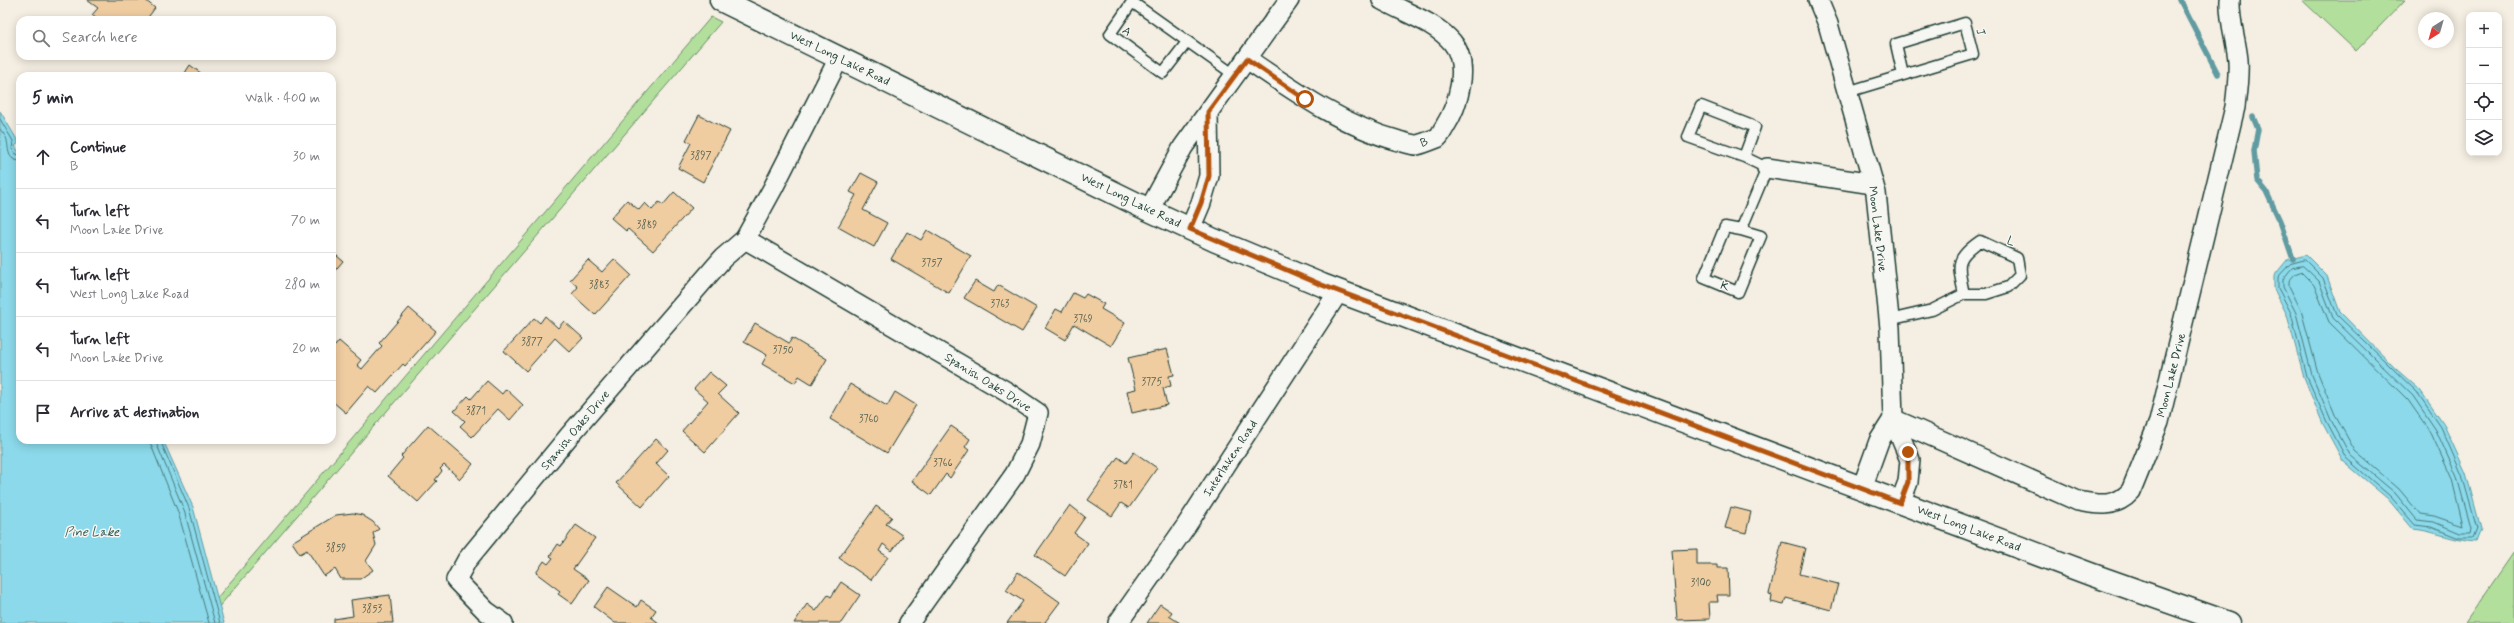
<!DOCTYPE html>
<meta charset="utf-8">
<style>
:root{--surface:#fff;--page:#f7f7f7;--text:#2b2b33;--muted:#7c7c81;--line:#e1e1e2}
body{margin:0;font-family:Mynerve,sans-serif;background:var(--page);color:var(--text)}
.controls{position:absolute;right:12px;top:12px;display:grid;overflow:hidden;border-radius:8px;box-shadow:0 2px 10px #0003}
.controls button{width:36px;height:36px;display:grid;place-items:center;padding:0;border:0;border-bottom:1px solid var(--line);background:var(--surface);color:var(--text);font:20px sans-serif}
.compass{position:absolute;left:2418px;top:12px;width:36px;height:36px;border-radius:50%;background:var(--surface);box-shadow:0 2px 10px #0003;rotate:217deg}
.stop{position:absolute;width:12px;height:12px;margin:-9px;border:3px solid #b45309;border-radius:50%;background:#fff}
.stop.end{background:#b45309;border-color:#fff;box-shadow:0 1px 4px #0008}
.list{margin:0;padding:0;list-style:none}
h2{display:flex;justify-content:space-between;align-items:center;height:52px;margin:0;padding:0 16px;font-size:17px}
h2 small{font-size:13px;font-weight:400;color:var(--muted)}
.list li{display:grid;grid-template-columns:26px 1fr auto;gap:12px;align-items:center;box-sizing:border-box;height:64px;padding:0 16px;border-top:1px solid var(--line)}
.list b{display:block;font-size:15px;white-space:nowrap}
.list p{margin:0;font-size:13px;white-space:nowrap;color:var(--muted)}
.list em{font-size:13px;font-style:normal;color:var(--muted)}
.icon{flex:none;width:22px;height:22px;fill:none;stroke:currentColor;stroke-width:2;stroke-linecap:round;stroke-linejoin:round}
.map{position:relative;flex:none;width:2514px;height:623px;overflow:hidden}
.search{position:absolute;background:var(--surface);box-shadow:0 2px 10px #0003;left:16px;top:16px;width:320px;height:44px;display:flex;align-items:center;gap:10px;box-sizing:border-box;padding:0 14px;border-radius:12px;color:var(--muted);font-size:15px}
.panel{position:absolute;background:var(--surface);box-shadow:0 2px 10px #0003;left:16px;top:72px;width:320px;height:372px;border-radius:12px}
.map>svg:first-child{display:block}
.green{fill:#b3df9d;stroke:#698e68}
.water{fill:#8bd9ea;stroke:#609ba1}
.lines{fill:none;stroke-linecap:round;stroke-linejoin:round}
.shore{stroke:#4a7b7d;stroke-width:1}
.stream{stroke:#609ba1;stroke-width:5.5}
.building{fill:#f0cca1;stroke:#1f3d34}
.lane-casing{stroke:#1f3d34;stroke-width:13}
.street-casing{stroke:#1f3d34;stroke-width:22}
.secondary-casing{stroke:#1f3d34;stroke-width:25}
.lane{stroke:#f6f6f2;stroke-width:10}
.street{stroke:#f6f6f2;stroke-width:19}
.secondary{stroke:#f6f6f2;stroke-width:22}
.route{stroke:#b45309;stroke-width:5}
.labels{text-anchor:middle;stroke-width:3;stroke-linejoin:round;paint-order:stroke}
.number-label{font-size:10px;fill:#53614f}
.street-label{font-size:12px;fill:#1f3d34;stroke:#f6f6f2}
.water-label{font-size:13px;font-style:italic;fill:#355c58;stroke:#f6f6f2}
</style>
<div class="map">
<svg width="2514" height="623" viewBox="0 0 2514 623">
<rect width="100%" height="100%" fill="#f5eee2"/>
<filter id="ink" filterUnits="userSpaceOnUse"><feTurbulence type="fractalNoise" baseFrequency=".025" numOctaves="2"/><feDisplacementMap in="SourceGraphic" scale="8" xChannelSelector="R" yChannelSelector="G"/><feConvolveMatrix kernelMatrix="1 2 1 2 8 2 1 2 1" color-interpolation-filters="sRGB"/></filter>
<g filter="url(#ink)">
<g class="green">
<path d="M2302 0H2405L2356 51Z"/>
<path d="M711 17 721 22 211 616 210 606Z"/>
<path d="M2514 552V623H2465Z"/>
</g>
<g class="water">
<path d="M0 111 19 143 15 146 20 154V440H163L193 507 224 623H0Z"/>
<path d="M2306 255 2327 276 2340 312 2395 368 2420 390 2444 425 2466 473 2481 529 2476 542C2454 541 2435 531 2413 529L2388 499 2343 461 2323 424 2304 378 2287 315 2274 289V276L2287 260Z"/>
</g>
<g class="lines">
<g class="shore">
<path d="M0 119 13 141 12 149 16 154 20 155"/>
<path d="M0 129C2 132 7 137 7 141 9 150 7 160 20 161"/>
<path d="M2305 260 2323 278 2337 315 2417 392 2441 427 2462 475 2477 528 2473 538H2459L2431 527 2415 525 2391 497 2346 458 2327 422 2307 377 2291 313 2278 288V277L2290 264Z"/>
<path d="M2303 266 2319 281 2333 318 2413 396 2436 430 2457 477 2471 528 2470 533H2460L2434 522 2417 520 2395 493 2350 455 2331 420 2312 375 2296 313 2283 287V279L2292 268Z"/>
<path d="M2301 272 2314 285 2329 322 2408 400 2431 433 2452 479 2463 526 2434 516 2420 514 2399 489 2355 451 2336 417 2318 373 2301 310 2289 286V281L2295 274Z"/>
<path d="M149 440 178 512 209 623"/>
<path d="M155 440 184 510 215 623"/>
<path d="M160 440 189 508 220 623"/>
</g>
<g class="stream">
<path d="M2180 0 2218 74"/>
<path d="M2253 117 2258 129 2254 151 2257 180 2266 191 2280 221 2293 259"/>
</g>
</g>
<g class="building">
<path d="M87 0H145L155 8 146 20H98L92 15 98 8Z"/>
<path d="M190 65 202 74 206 76H183Z"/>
<path d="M699 115 730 131 703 182 678 168 691 143 686 140Z"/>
<path d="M861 173 878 182 863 210 887 223 874 247 838 227 856 195 850 192Z"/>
<path d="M674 192 692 208 653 251 628 229 626 231 611 218 627 200 639 210 645 203 652 210 659 202 663 205Z"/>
<path d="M927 230 971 256 949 293 891 259 907 232 921 240Z"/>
<path d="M332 252 343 261 332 274Z"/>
<path d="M614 259 631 275 595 315 572 294 578 287 570 280 588 260 602 272Z"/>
<path d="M975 281 994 292 998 285 1037 308 1022 332 964 298Z"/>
<path d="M1073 293 1083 298 1086 294 1104 304 1101 309 1125 323 1111 346 1074 324 1065 340 1045 328 1056 309 1062 312Z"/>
<path d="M409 308 436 331 405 366 403 364 377 393 369 386 346 413 332 401V343L335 346 339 341 361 360 357 365 362 369 382 346 379 343Z"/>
<path d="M545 316 558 328 564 321 583 338 570 352 555 338 526 371 504 351 534 318 540 323Z"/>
<path d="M755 323 789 343 792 338 827 359 812 384 799 376 795 383 762 364 767 355 744 342Z"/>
<path d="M1167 349 1174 375 1169 376 1171 386 1163 388 1167 405 1132 413 1127 391 1136 389 1128 358Z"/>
<path d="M709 372 726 386 718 394 739 413 705 452 682 431 708 401 694 389Z"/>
<path d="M487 381 502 394 506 389 523 405 510 420 498 409 472 437 460 426 465 421 454 411 468 396 471 399Z"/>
<path d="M850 384 887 406 895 392 916 405 887 453 830 419Z"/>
<path d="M428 425 473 464 460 479 444 465 440 469 442 471 435 480 437 481 418 502 388 476 403 458 401 456Z"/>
<path d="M951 426 970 439 965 447 969 450 950 478 946 474 931 495 912 481Z"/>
<path d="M656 439 668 450 656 464 669 476 642 507 616 483Z"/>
<path d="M1134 452 1157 468 1129 508 1121 503 1112 516 1088 500 1118 457 1126 463Z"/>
<path d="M1070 505 1085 517 1074 533 1088 543 1065 576 1035 555Z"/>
<path d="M876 506 892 517 886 524 903 536 892 551 883 544 879 551 888 557 871 580 839 558Z"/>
<path d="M1731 507 1751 512 1746 533 1725 528Z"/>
<path d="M353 513 362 515 373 522 379 529 373 533 376 545 366 561 373 570 360 579H341L335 569 324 576 307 550 300 554 292 542 336 515Z"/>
<path d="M576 525 595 538 573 569 589 580 572 604 558 594 560 591 536 573 544 561 548 564 553 558 550 556 558 544 561 546Z"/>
<path d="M1782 542 1805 548 1799 574 1838 584 1831 610 1786 598 1784 605 1771 602 1772 595 1769 594Z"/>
<path d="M1697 549V565H1717V568H1728L1729 595H1717L1718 602H1709L1710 619 1677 620 1672 550Z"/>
<path d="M1018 572 1060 602 1045 622 1047 623H1007L1023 601 1006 590Z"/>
<path d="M841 582 860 595 841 623H794L807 604 816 611 828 595 831 597Z"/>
<path d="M608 587 637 607 641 600 656 610 651 617 659 623H615L594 607Z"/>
<path d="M390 595 393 623H334V619L353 616 351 600Z"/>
<path d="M1160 604 1172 612 1169 616 1180 623H1147Z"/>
</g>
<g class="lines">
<defs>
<g id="lane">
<path d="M1187 42 1163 73 1110 34 1132 2 1236 76"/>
<path d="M1847 92 1973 54 1965 23 1896 44 1903 75"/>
<path d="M1741 230 1761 236 1738 292 1704 278 1725 227 1741 230 1767 168 1744 157 1755 127 1701 106 1688 137 1744 157"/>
<path d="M1889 320 1932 310 1964 294H1986L2008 287 2020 275 2017 258 1980 241C1954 259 1958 265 1964 294"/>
</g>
<g id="street">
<path d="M1818 0 1828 24 1876 193 1890 328 1893 419 1910 460 1908 482 1900 503"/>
<path d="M1247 59C1294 91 1343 126 1399 141 1404 142 1412 145 1417 145 1422 144 1432 140 1437 138 1440 136 1442 131 1444 128 1458 106 1471 65 1452 42 1435 22 1405 13 1382 0"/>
<path d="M1767 168 1873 184"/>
<path d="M1149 210 1183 147 1289 0"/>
<path d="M1190 229 1201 203 1209 176 1208 113"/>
<path d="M745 239 1007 392 1038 413 1030 444 1015 474 909 623"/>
<path d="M1893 419 2078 501C2099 505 2116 508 2131 491L2159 422 2235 107C2237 91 2239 76 2238 60 2236 39 2229 21 2230 0"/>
<path d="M1862 488 1879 441 1893 419"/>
<path d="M503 623 486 611 456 580 467 560 569 436 723 258 745 239 773 188 839 58"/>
<path d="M1118 623 1186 526 1339 291"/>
</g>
<path id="secondary" d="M721 0 1149 210 1214 240 1322 285 2090 574 2229 623"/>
</defs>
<use href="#lane" class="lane-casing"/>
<use href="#street" class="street-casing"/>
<use href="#secondary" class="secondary-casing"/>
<use href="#lane" class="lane"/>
<use href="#street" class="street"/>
<use href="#secondary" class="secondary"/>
</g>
</g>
<g class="lines" filter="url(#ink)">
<path class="route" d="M1305 99 1247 59 1208 112 1209 176 1201 203 1190 229 1322 285 1900 503 1908 482V452"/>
</g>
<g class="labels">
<g class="number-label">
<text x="701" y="159">3897</text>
<text x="647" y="228">3889</text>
<text x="932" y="266">3757</text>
<text x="599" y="288">3883</text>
<text x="1000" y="307">3763</text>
<text x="1083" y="322">3769</text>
<text x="532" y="345">3877</text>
<text x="783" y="353">3750</text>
<text x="1152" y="385">3775</text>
<text x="476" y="414">3871</text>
<text x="869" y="422">3760</text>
<text x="943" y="466">3766</text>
<text x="1123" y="488">3781</text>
<text x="336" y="551">3859</text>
<text x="1701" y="586">3100</text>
<text x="372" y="612">3853</text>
</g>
<g class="street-label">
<text transform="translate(1127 31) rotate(36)" y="4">A</text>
<text transform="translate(1981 32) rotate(77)" y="4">J</text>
<text transform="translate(840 58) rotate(26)" y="4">West Long Lake Road</text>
<text transform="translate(1424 142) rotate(-17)" y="4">B</text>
<text transform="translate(1131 200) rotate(26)" y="4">West Long Lake Road</text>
<text transform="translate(1878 229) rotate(83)" y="4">Moon Lake Drive</text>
<text transform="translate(2011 241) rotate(25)" y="4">L</text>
<text transform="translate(1725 286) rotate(22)" y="4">K</text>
<text transform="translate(2171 375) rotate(-76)" y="4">Moon Lake Drive</text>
<text transform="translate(988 382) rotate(32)" y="4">Spanish Oaks Drive</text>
<text transform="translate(575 430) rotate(-50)" y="4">Spanish Oaks Drive</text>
<text transform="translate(1230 458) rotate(-57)" y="4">Interlaken Road</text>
<text transform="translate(1969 528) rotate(21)" y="4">West Long Lake Road</text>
</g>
<g class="water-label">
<text x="92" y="536">Pine Lake</text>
</g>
</g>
</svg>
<div class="controls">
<button>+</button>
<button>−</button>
<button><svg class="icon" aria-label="locate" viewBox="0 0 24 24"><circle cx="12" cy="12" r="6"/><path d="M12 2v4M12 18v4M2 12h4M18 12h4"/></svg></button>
<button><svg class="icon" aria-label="layers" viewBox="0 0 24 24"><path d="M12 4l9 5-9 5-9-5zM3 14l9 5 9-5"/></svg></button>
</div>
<svg class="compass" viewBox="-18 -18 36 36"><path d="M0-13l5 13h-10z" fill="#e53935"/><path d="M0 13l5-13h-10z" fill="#7c7c81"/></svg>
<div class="stop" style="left:1305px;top:99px"></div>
<div class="stop end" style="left:1908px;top:452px"></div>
<div class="search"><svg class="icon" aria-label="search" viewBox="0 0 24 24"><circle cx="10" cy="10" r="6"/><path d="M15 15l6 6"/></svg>Search here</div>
<section class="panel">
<h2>5 min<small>Walk · 400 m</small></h2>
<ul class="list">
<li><svg class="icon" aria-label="ahead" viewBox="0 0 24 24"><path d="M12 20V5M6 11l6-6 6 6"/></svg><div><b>Continue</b><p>B</p></div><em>30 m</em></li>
<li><svg class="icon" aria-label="left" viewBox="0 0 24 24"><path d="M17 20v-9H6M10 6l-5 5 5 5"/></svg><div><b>Turn left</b><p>Moon Lake Drive</p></div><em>70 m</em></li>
<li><svg class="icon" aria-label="left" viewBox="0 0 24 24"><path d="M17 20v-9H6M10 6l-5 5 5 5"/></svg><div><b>Turn left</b><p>West Long Lake Road</p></div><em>280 m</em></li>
<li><svg class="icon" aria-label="left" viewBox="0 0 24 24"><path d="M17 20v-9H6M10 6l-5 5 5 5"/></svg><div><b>Turn left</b><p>Moon Lake Drive</p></div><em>20 m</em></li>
<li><svg class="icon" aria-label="arrive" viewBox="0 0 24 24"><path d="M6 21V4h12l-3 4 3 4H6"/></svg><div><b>Arrive at destination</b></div></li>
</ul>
</section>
</div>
